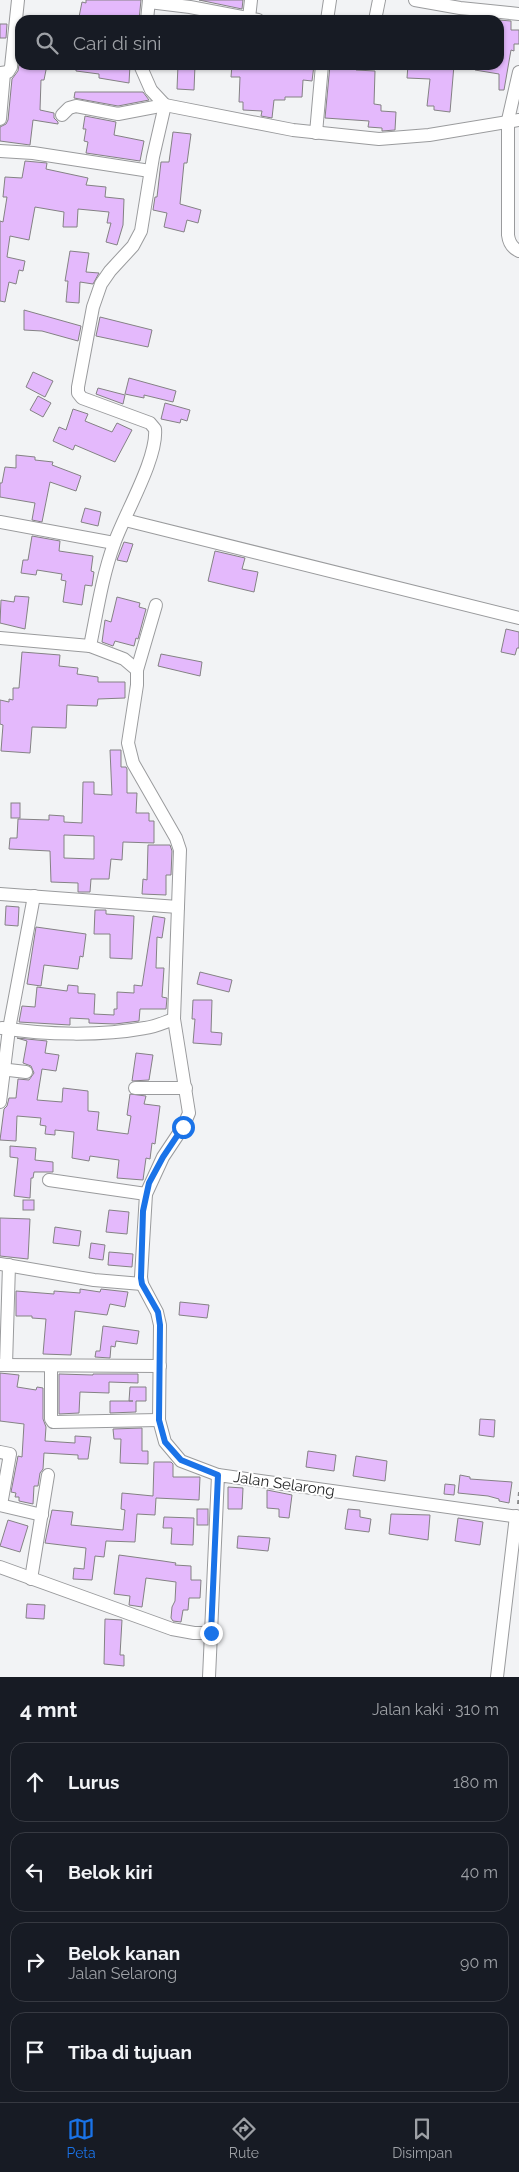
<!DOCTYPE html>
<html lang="id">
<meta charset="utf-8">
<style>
:root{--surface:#171b24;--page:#20242c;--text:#f1f3f6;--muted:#9ea1a6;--line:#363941;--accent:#1a73e8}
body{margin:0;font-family:Raleway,sans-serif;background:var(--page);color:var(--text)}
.stop{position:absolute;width:15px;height:15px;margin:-11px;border:4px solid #1a73e8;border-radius:50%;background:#fff}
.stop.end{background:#1a73e8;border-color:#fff;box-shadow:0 1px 5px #0008}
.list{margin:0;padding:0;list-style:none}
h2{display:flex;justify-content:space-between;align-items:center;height:65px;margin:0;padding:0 20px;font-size:21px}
h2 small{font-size:16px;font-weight:400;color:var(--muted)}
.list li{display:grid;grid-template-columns:32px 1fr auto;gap:15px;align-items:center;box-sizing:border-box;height:80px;margin:0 10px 10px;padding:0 10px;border:1px solid var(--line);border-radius:15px}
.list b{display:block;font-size:19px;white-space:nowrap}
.list p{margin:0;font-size:16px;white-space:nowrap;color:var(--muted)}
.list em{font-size:16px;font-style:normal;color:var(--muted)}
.icon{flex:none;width:28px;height:28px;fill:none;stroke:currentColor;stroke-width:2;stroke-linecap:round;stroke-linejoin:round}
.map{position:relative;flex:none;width:519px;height:1677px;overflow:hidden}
.search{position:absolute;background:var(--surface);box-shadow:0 1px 4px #0004;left:15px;right:15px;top:15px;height:55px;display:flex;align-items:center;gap:12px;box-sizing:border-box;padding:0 18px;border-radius:15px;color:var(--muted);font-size:19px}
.sheet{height:425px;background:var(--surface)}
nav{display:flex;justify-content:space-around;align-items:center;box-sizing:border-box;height:70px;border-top:1px solid var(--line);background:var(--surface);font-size:14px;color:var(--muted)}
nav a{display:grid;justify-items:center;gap:2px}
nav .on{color:var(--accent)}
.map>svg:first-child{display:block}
.building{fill:#e4b9fc;stroke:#848284;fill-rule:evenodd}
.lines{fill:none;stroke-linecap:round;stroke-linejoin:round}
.minor-casing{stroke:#9a9b9d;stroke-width:14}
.path{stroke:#898a8b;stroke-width:2;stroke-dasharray:4 4;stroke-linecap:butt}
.minor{stroke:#fff;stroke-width:12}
.route{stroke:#1a73e8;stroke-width:6}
.labels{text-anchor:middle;stroke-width:4;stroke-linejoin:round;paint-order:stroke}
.street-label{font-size:15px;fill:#252627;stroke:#fff}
</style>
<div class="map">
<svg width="519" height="1677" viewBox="0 0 519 1677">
<rect width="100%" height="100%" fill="#f2f3f5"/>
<g class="building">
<path d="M86 0H141L139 20H97L79 17 82 2 86 3Z"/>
<path d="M199 0H243L242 9Z"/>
<path d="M499 20 511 21V30H519V44H514V51L511 50 504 90H499V74L475 70V65H499Z"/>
<path d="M0 24H7L6 38H0Z"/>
<path d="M19 65H47L44 80H41L40 110 54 113V118L58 122V124L33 120 30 145 0 141V127L6 124 8 120 12 79 18 71Z"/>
<path d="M76 65H130L129 83 99 78V74L76 71Z"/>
<path d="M178 65H195L194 90 177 89Z"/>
<path d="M232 65H314L312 81 303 80 302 97H285V100H274L272 118 261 116 262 111 243 110V102H239L240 77H231Z"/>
<path d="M330 65H356V70L375 71 374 104 381 105V111L396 112 395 130 382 131V128L368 127 369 121 325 118Z"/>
<path d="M408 65H454L450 112 434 110V106H427L430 79 407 78Z"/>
<path d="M75 92H143L149 100 118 106 74 98Z"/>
<path d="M85 116 116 122 114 135 144 141 140 161 86 153 88 142 84 141 86 129H83Z"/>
<path d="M173 132 191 134 187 163H184L180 204 201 210 198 223 187 220 184 232 164 227 167 213 153 210 155 197H157L161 162H169Z"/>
<path d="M25 161 47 163 46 169 88 178 86 185 106 187 105 197 124 199 123 225 117 245 106 242 111 223H107L109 212 78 209 77 227H63L64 212 35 207 29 240 10 236 7 257 25 261 23 271 19 270 16 284 9 282 5 302 0 301V221L3 222 7 197H3L5 177 22 178Z"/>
<path d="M70 251 89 253 86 272 99 273 93 284 80 282 79 303 66 302 68 281H65Z"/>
<path d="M24 310 81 326 78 341 42 331 24 330Z"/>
<path d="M100 317 152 330 148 347 96 336Z"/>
<path d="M33 372 53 381 45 397 26 387Z"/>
<path d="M129 378 176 391 173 402 144 395V398L125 394Z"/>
<path d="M98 388 125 395 123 404 96 394Z"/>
<path d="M38 396 51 403 43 417 30 410Z"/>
<path d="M165 403 190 410 187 421 181 419 180 423 161 419Z"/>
<path d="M73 409 88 414 85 421 112 432 117 423 132 430 115 462 75 445 73 450 53 441 59 427 66 430Z"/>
<path d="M16 455 35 457V460L53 462 52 465 81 476 76 491 50 482 42 522 32 520 35 503 0 497V483H2L5 467 16 468Z"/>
<path d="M85 508 101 512 98 526 81 522Z"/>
<path d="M32 536 60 541 59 551 93 556 91 571 94 572 92 586 85 585 82 605 63 602 66 581 61 580 62 574 37 570 36 575 21 573 23 560H28Z"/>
<path d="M124 542 133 544 127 562 117 560Z"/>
<path d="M215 551 245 558 242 569 258 572 254 592 208 581Z"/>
<path d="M15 596 29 597 25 629 0 623 1 600 14 602Z"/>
<path d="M117 597 140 603 139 607 146 609 138 639 136 638 134 646 115 641 113 646 102 642 105 620 111 622Z"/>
<path d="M506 629 519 632V648H517L515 655 501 652Z"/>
<path d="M22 652 60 655 59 666 78 668 77 674 98 677V682H125V698L98 699 97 706 67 705 66 728 32 727 30 753 1 751 3 725 0 724V700L9 702V699L13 700V688H19Z"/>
<path d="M161 654 202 662 200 676 158 666Z"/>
<path d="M110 750H121V767H126L127 769V793H137L136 813H149V821H154V843L123 842 122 860 111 859 109 879H91L90 892H78V883L51 882 50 851 9 849 10 838H17L18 819 49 820V815L64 816V822L82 823 83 782H94V794L112 795ZM64 835 94 836V859L64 858Z"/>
<rect x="11" y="803" width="9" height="15"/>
<path d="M148 845H170L172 851 171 875H166V895L142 894 143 879 147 880Z"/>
<path d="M6 906 19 907 18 926 5 925Z"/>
<path d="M95 910H106V914L134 916 132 959 110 958V934H94Z"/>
<path d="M153 916 165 918 162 938 157 937 156 968H164L162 997 167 998 166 1009H140L139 1021 115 1024 89 1023V1019L70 1018V1025L19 1022 22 1006 35 1007 37 987 67 991 68 985 78 986V993L95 994 94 1014 114 1015V1009H117V992L134 993V985L142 986Z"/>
<path d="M36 927 86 934 83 957 80 956 78 969 44 965 41 986 27 984Z"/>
<path d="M200 972 232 980 229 992 197 984Z"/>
<path d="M193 1000H212L211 1032 222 1033 221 1045 193 1043 195 1019H192Z"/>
<path d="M17 1038 47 1041 45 1053 59 1055 56 1071 42 1069 37 1100 62 1102 63 1088 88 1091V1111L99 1112 97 1130 128 1134 131 1116 127 1115 130 1094 146 1096 144 1104 160 1106 155 1144 152 1143 150 1159 146 1158 143 1180 117 1178 119 1160 90 1156 89 1161 72 1158 74 1132 55 1130V1135L45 1134 46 1126 40 1125 41 1118 17 1116 16 1141 0 1140 4 1109 7 1106 9 1098H16L18 1079 29 1080 34 1073 31 1066 23 1063 27 1041Z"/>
<path d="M136 1053 153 1055 149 1080 132 1081Z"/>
<path d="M10 1146 36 1148 35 1160 53 1162V1172H34L33 1178H31L30 1198 14 1196 18 1158 10 1157Z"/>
<rect x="23" y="1200" width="11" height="10"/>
<path d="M109 1210 129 1212 127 1234 106 1232Z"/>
<path d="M0 1218 30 1219 28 1259 0 1256Z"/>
<path d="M55 1227 81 1231 79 1246 53 1243Z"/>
<path d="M91 1243 105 1245 103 1260 89 1258Z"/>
<path d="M109 1252 133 1254 132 1267 108 1265Z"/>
<path d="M80 1289 100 1292 101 1289 128 1292 125 1307 110 1304 107 1315 75 1311 71 1355 43 1354 46 1319 32 1318V1316H16V1291L54 1294V1291L80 1293Z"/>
<path d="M180 1302 209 1305 207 1318 179 1315Z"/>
<path d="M103 1326 139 1331 137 1344 116 1341 115 1347 111 1346 110 1358 95 1357 96 1351H100Z"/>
<path d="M0 1373 19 1375 17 1387 36 1390 37 1387 43 1388V1419L46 1427 45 1441 75 1443V1436L91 1437 88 1459H78V1455L44 1453 43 1469 40 1473 38 1486H34L33 1504 19 1501V1497H15L16 1493 11 1492 18 1456 22 1457 24 1424 0 1421Z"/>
<path d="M59 1374 93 1375V1374H138V1383L109 1382V1393L80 1392 79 1413 59 1414Z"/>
<path d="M130 1387H146V1401H136V1412L110 1413V1401H133H129Z"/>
<path d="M480 1419 495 1420 494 1437 479 1435Z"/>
<path d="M142 1428V1451H148V1464L120 1463 121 1439H114L113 1429Z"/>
<path d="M308 1451 336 1455 334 1471 306 1467Z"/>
<path d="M356 1456 387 1461 385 1481 353 1476Z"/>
<path d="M154 1462H171L173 1464V1477H200L199 1500 156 1498 155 1515 137 1514 135 1542 106 1541 104 1557 95 1556 92 1580 73 1579 74 1568 84 1569 86 1548 45 1543 52 1510 73 1512 71 1525 123 1530 125 1510 121 1509 122 1493 153 1496Z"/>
<path d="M460 1475 470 1477V1479L512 1482 509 1503 499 1501V1499L488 1496 458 1493Z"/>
<path d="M445 1484 455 1485 454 1495 444 1494Z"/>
<path d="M228 1487 243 1488 242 1509H228Z"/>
<path d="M267 1490 292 1495 289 1518 279 1517V1509L267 1508Z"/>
<rect x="197" y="1509" width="11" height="16"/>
<path d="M348 1509 360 1510V1517L371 1519 369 1532 345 1529Z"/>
<path d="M391 1514 430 1515 428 1540 389 1534Z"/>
<path d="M164 1517 194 1518 193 1545 171 1544 172 1528H163Z"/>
<path d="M458 1518 483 1522 480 1545 455 1541Z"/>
<path d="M8 1520 28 1526 20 1552 0 1546Z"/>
<path d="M238 1536 270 1538 268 1551 237 1548Z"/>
<path d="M119 1555 163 1561 176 1563 175 1565 191 1566V1580H201L200 1598H189L188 1610H183L181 1622 173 1621 171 1618 172 1607 175 1601 176 1582 146 1578 142 1607 129 1605 130 1596 114 1594Z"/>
<path d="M27 1604 45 1605 44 1619 26 1618Z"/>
<path d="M105 1619 122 1620 120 1655H124V1666L104 1664Z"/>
</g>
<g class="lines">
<defs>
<g id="minor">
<path d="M415 0 460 8 519 14"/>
<path d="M149 2 190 7 258 20"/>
<path d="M249 18 251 0"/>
<path d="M147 20 149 0"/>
<path d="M327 20 330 0"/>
<path d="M375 20 379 0"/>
<path d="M140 65 151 90 165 105"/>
<path d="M519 72 508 120V235C509 243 512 248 519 251"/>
<path d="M0 73 8 72 11 67 18 0"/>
<path d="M165 105 153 157 141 231 133 246 110 271 101 284 93 307 78 387V393L82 398 150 423 155 429C158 458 124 515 114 544 102 577 97 612 90 646L124 659 137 670V685L128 743 133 763 176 838 180 850 174 1019 189 1113 183 1127 163 1157 146 1194 141 1277 142 1284 157 1312 160 1325 159 1420 165 1442 181 1461 218 1475"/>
<path d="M62 115 69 108 76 106 118 114 165 105 293 130 379 139 429 135 519 120"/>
<path d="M0 119 4 73"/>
<path d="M316 133 322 65"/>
<path d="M0 151 33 153 150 171"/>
<path d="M125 520 519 618"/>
<path d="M0 522 114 543"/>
<path d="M0 638 90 646"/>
<path d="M137 670 156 605"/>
<path d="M0 894 178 907"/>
<path d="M2 1028C45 1035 102 1036 145 1028 155 1027 165 1022 174 1019"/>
<path d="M0 1069 26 1072"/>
<path d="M135 1088H186"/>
<path d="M0 1102 9 1029 34 896"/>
<path d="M49 1180 146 1194"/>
<path d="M0 1264 94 1280 142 1284"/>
<path d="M0 1365 160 1366"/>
<path d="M6 1365 9 1265"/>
<path d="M51 1366V1419L53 1422 159 1420"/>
<path d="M0 1452 10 1454 1 1505"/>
<path d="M0 1505 42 1515"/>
<path d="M0 1567 172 1629 194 1633H211L218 1475 519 1517"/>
<path d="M31 1579 48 1475"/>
<path d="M209 1677 211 1633"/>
<path d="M497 1677 516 1516"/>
</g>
</defs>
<use href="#minor" class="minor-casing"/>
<path class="path" d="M518 1504 519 1492"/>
<use href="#minor" class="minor"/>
</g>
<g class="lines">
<path class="route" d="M183 1127 163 1157 149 1183 143 1211 141 1278 142 1284 158 1312 160 1325 159 1420 165 1442 181 1460 218 1475 211 1633"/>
</g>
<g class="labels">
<g class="street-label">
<text transform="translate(284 1484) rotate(8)" y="5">Jalan Selarong</text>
</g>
</g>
</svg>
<div class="stop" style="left:183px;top:1127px"></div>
<div class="stop end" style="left:211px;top:1633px"></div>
<div class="search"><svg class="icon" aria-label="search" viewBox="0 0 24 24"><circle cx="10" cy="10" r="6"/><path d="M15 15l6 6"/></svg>Cari di sini</div>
</div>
<section class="sheet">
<h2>4 mnt<small>Jalan kaki · 310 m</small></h2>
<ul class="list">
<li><svg class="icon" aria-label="ahead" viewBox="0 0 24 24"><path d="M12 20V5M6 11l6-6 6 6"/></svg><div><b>Lurus</b></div><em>180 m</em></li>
<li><svg class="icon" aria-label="left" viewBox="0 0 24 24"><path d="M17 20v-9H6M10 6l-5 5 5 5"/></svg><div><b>Belok kiri</b></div><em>40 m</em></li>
<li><svg class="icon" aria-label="right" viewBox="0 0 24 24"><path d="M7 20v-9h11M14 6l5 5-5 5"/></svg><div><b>Belok kanan</b><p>Jalan Selarong</p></div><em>90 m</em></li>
<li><svg class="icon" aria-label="arrive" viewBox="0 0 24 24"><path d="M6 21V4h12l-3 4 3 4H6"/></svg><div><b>Tiba di tujuan</b></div></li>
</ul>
</section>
<nav>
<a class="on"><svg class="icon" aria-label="map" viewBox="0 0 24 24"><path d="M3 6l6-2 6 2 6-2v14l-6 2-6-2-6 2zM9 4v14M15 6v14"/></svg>Peta</a>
<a><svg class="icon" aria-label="directions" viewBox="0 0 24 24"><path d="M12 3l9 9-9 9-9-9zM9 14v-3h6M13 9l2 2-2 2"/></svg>Rute</a>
<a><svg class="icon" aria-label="saved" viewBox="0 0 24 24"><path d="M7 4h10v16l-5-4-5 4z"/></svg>Disimpan</a>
</nav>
